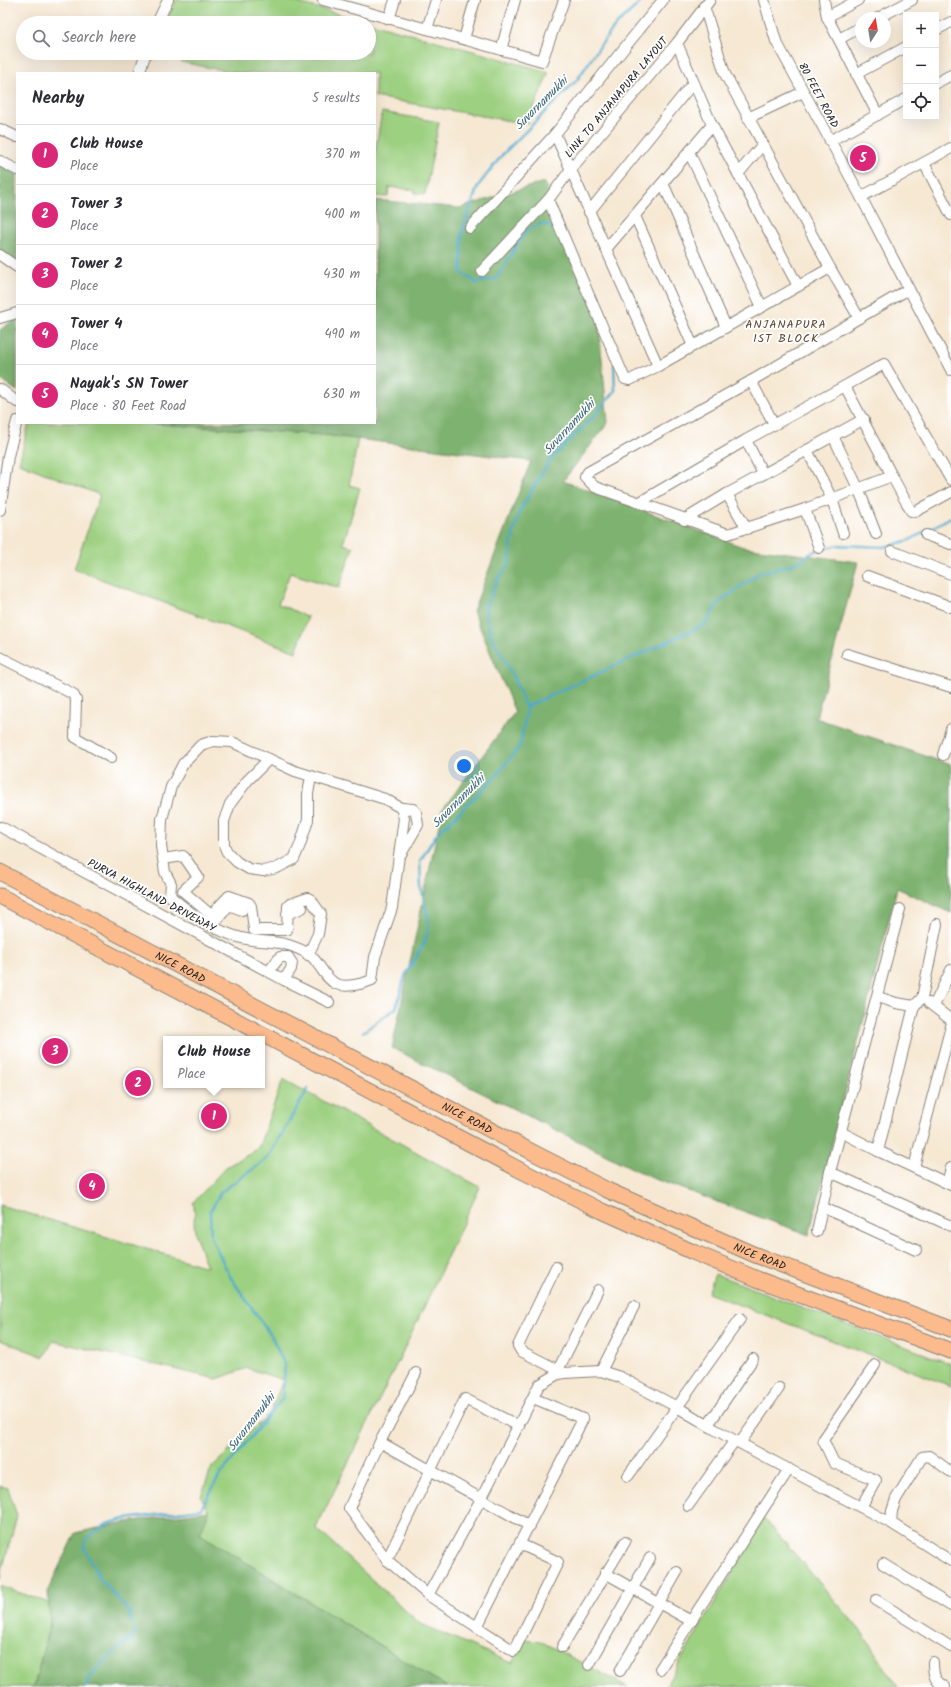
<!DOCTYPE html>
<meta charset="utf-8">
<style>
:root{--surface:#fff;--page:#f7f7f7;--text:#2b2b33;--muted:#7c7c81;--line:#e1e1e2;--accent:#db2777}
body{margin:0;font-family:Kalam,sans-serif;background:var(--page);color:var(--text)}
.controls{position:absolute;right:12px;top:12px;display:grid;overflow:hidden;border-radius:0px;box-shadow:0 4px 16px #0002}
.controls button{width:36px;height:36px;display:grid;place-items:center;padding:0;border:0;border-bottom:1px solid var(--line);background:var(--surface);color:var(--text);font:20px sans-serif}
.compass{position:absolute;left:855px;top:12px;width:36px;height:36px;border-radius:50%;background:var(--surface);box-shadow:0 4px 16px #0002;rotate:12deg}
.you{position:absolute;left:464px;top:766px;width:14px;height:14px;margin:-10px;border:3px solid #fff;border-radius:50%;background:#1a73e8;box-shadow:0 0 0 6px #1a73e833}
.badge{display:grid;place-items:center;width:26px;height:26px;border-radius:50%;background:var(--accent);color:#fff;font-size:13px;font-weight:700}
.pin{position:absolute;translate:-50% -50%;border:2px solid #fff;box-shadow:0 1px 4px #0006}
.popup{position:absolute;left:163px;top:1036px;width:102px;height:52px;box-sizing:border-box;display:grid;place-content:center;border-radius:0px;background:var(--surface);filter:drop-shadow(0 1px 3px #0005);font-size:13px;white-space:nowrap;color:var(--muted)}
.popup b{font-size:15px;color:var(--text)}
.popup::after{content:'';position:absolute;left:50%;top:100%;margin-left:-8px;border:8px solid transparent;border-top-color:var(--surface)}
.list{margin:0;padding:0;list-style:none}
h2{display:flex;justify-content:space-between;align-items:center;height:52px;margin:0;padding:0 16px;font-size:17px}
h2 small{font-size:13px;font-weight:400;color:var(--muted)}
.list li{display:grid;grid-template-columns:26px 1fr auto;gap:12px;align-items:center;box-sizing:border-box;height:60px;padding:0 16px;border-top:1px solid var(--line)}
.list b{display:block;font-size:15px;white-space:nowrap}
.list p{margin:0;font-size:13px;white-space:nowrap;color:var(--muted)}
.list em{font-size:13px;font-style:normal;color:var(--muted)}
.icon{flex:none;width:22px;height:22px;fill:none;stroke:currentColor;stroke-width:2;stroke-linecap:round;stroke-linejoin:round}
.map{position:relative;flex:none;width:951px;height:1687px;overflow:hidden}
.search{position:absolute;background:var(--surface);box-shadow:0 4px 16px #0002;left:16px;top:16px;width:360px;height:44px;display:flex;align-items:center;gap:10px;box-sizing:border-box;padding:0 14px;border-radius:22px;color:var(--muted);font-size:15px}
.panel{position:absolute;background:var(--surface);box-shadow:0 4px 16px #0002;left:16px;top:72px;width:360px;height:352px;border-radius:0px}
.map>svg:first-child{display:block}
.green{fill:#9dd081;stroke:#5c764e}
.forest{fill:#7eb26f;stroke:#4d6746}
.lines{fill:none;stroke-linecap:round;stroke-linejoin:round}
.stream{stroke:#4faacd;stroke-width:2.5}
.minor-casing{stroke:#898278;stroke-width:12}
.highway-casing{stroke:#898278;stroke-width:17}
.minor{stroke:#fff;stroke-width:10}
.highway{stroke:#fbbb8c;stroke-width:15}
.labels{text-anchor:middle;stroke-width:3.5;stroke-linejoin:round;paint-order:stroke}
.street-label{font-size:11px;fill:#1c1c1c;stroke:#fff}
.water-label{font-size:12px;font-style:italic;fill:#366374;stroke:#fff}
.neighbourhood-label{font-size:12px;letter-spacing:1px;fill:#5e4632;stroke:#fff}
</style>
<div class="map">
<svg width="951" height="1687" viewBox="0 0 951 1687">
<rect width="100%" height="100%" fill="#fff"/>
<filter id="ink" filterUnits="userSpaceOnUse"><feTurbulence type="fractalNoise" baseFrequency=".025" numOctaves="2"/><feDisplacementMap in="SourceGraphic" scale="8" xChannelSelector="R" yChannelSelector="G"/><feConvolveMatrix kernelMatrix="1 2 1 2 8 2 1 2 1" color-interpolation-filters="sRGB"/></filter>
<filter id="wash" filterUnits="userSpaceOnUse"><feTurbulence type="fractalNoise" baseFrequency=".012" numOctaves="4" result="noise"/><feDisplacementMap in="SourceGraphic" scale="16" xChannelSelector="R" yChannelSelector="G"/><feGaussianBlur stdDeviation="0.9" result="paint"/><feColorMatrix in="noise" values="0 0 0 0 0 0 0 0 0 0 0 0 0 0 0 0 0 1.4 0 .05"/><feComposite in="paint" operator="in"/></filter>
<g filter="url(#wash)">
<rect width="100%" height="100%" fill="#f6e8d3"/>
<g class="green">
<path d="M176 0H288L549 72 527 124 375 97V73H237L181 62 183 53H369V23H165Z"/>
<path d="M382 112 439 122 425 194 415 193V190L389 187 388 197 375 196V152Z"/>
<path d="M29 423H144L325 435 358 439 349 485 360 488 343 544 353 547 339 588 290 573 278 604 308 617 296 652 74 569 100 495 19 463Z"/>
<path d="M283 1079 480 1187 409 1339 316 1528 419 1623 512 1663 525 1639 540 1641 628 1687H447L200 1534 208 1511 201 1496 212 1467 270 1413 283 1380 247 1368 217 1379 53 1341 44 1357 0 1340V1205L207 1267C203 1255 197 1244 195 1231 193 1221 196 1213 193 1203L226 1167 253 1152 259 1146Z"/>
<path d="M715 1274 951 1364V1386L708 1293Z"/>
<path d="M0 1486 8 1488 17 1516 0 1578Z"/>
<path d="M764 1518 861 1631 898 1687H665Z"/>
<path d="M0 1586 49 1603 50 1623 34 1687H0Z"/>
</g>
<g class="forest">
<path d="M0 166 17 174V264L0 252Z"/>
<path d="M544 182 597 307 608 423 563 481 743 547 858 562 816 718 951 765V913L897 888 809 1235 652 1178 392 1048 442 810 515 712 473 611 531 461 325 435 144 423H375V200L460 208Z"/>
<path d="M17 318V391L0 379V330Z"/>
<path d="M209 1511 200 1534 447 1687H34L50 1623 48 1590 75 1533 126 1522Z"/>
</g>
<g class="lines">
<g class="stream">
<path d="M558 234 551 226 540 224 526 231 496 279 476 283 461 272 462 232 478 186 502 155 577 80 600 46 616 25 643 0"/>
<path d="M525 707 706 624 718 603 759 573 794 564 815 551 839 545 884 547 910 540 951 517"/>
<path d="M363 1032 396 1008 405 976 426 940 429 922 421 887 420 861 436 835 494 778 520 746 527 710 511 672 490 633 485 608 498 579 509 565 512 539 520 510 550 460 594 416 615 391 614 365"/>
<path d="M86 1687C91 1668 120 1648 135 1635L129 1611 100 1579 84 1548 87 1538 107 1524 125 1519 201 1509 220 1475 282 1399 285 1366 272 1337 231 1278 211 1238 210 1211 221 1192 267 1159 308 1089"/>
</g>
</g>
</g>
<g filter="url(#ink)">
<g class="lines">
<defs>
<g id="minor">
<path d="M323 0 542 61 564 0"/>
<path d="M710 0 677 43 571 169 548 200 625 379 630 380 658 366 830 268"/>
<path d="M764 0 776 41 861 197 951 370"/>
<path d="M824 0 827 17 878 115"/>
<path d="M704 6 725 74 830 268 859 318 909 289"/>
<path d="M827 17 858 0"/>
<path d="M878 18 912 0"/>
<path d="M389 19 395 0"/>
<path d="M157 23 168 0"/>
<path d="M427 29 436 0"/>
<path d="M936 30 951 22"/>
<path d="M464 39 475 0"/>
<path d="M839 39 861 27"/>
<path d="M677 43 712 125 798 286"/>
<path d="M501 50 515 0"/>
<path d="M139 73 146 53"/>
<path d="M856 74 906 47"/>
<path d="M936 83 951 75"/>
<path d="M748 118 803 92"/>
<path d="M0 129 17 137"/>
<path d="M830 141 906 99"/>
<path d="M689 152 762 307"/>
<path d="M0 161 17 170"/>
<path d="M924 163 951 215"/>
<path d="M738 174 763 144"/>
<path d="M663 183 726 327"/>
<path d="M861 197 951 148"/>
<path d="M589 212 693 83"/>
<path d="M635 216 693 346"/>
<path d="M470 228 555 134"/>
<path d="M606 249 712 125"/>
<path d="M0 255 17 267"/>
<path d="M482 271 548 200"/>
<path d="M0 318 17 313"/>
<path d="M859 318 751 381 588 472 585 477 595 487 728 534 805 509 892 476 911 511 915 512 951 492"/>
<path d="M658 366 555 134 663 0"/>
<path d="M751 381 774 424"/>
<path d="M845 386 892 476"/>
<path d="M0 389 17 402"/>
<path d="M833 436 859 490 876 534"/>
<path d="M746 440 763 474"/>
<path d="M807 450 832 499 843 533"/>
<path d="M727 494 747 529"/>
<path d="M640 502 746 440 845 386 884 364 951 480"/>
<path d="M805 509 819 548"/>
<path d="M0 510 8 456 17 421"/>
<path d="M684 520 727 494 864 419"/>
<path d="M926 535 951 544"/>
<path d="M892 551 951 574"/>
<path d="M867 576 951 607"/>
<path d="M847 654 951 687"/>
<path d="M0 657 73 694 76 700 75 737 111 758"/>
<path d="M213 741 232 742 295 771 385 799 401 808 404 818 392 908 375 957 372 980C363 984 346 988 336 984 325 978 322 968 314 959 310 954 300 949 294 947 280 941 266 942 252 940 221 936 193 916 170 896L171 884 165 872 161 846 162 819 171 787 183 764 201 745Z"/>
<path d="M943 755 951 729"/>
<path d="M269 759 247 781 230 804 224 821V845L227 852 237 862 249 869 263 871 277 868 294 859 300 845 308 820V794L311 776"/>
<path d="M1 827 284 980 329 1002"/>
<path d="M401 854 418 825 416 812 413 809 401 808"/>
<path d="M163 859 183 856 185 858 198 877 183 891 211 915 229 896 249 903 251 906 254 930H287L288 906 290 904 308 898 311 900 321 914 318 934 308 955"/>
<path d="M900 909 830 1172 951 1226"/>
<path d="M287 914 302 908"/>
<path d="M211 915 217 920 229 905 242 910"/>
<path d="M269 971 280 957H288"/>
<path d="M284 980 291 969 292 963 288 957"/>
<path d="M878 997 896 1003 914 1006 922 998 937 924"/>
<path d="M929 1003 951 1020"/>
<path d="M934 1006 951 970"/>
<path d="M841 1132 878 1151 914 1006"/>
<path d="M878 1151 951 1185"/>
<path d="M914 1167 951 1026"/>
<path d="M947 1183 951 1168"/>
<path d="M822 1207 916 1250"/>
<path d="M817 1231 830 1172"/>
<path d="M556 1267 518 1346 521 1351 564 1373"/>
<path d="M558 1370 598 1290"/>
<path d="M601 1371 634 1306"/>
<path d="M708 1425 753 1359"/>
<path d="M380 1442 416 1373"/>
<path d="M740 1443 779 1388"/>
<path d="M628 1476 740 1319"/>
<path d="M688 1506 735 1440"/>
<path d="M861 1507 876 1480 834 1463 823 1440 875 1365"/>
<path d="M891 1523 892 1511 896 1499 922 1457 929 1456 951 1472"/>
<path d="M520 1544 558 1562 514 1651 428 1595 387 1560 349 1508 380 1442 530 1526"/>
<path d="M387 1560 465 1399 519 1426"/>
<path d="M883 1564 951 1606"/>
<path d="M605 1573 691 1621"/>
<path d="M428 1595 481 1499 539 1385 556 1375 564 1373 601 1371 620 1377 677 1407 714 1429 769 1459 891 1523 951 1561"/>
<path d="M876 1600 951 1647"/>
<path d="M477 1627 583 1419 533 1398"/>
<path d="M562 1647 625 1542"/>
<path d="M933 1662C933 1674 934 1681 945 1687"/>
<path d="M589 1665 650 1558"/>
<path d="M660 1669 789 1469"/>
<path d="M620 1671 677 1572"/>
</g>
<g id="highway">
<path id="s1" d="M0 872 536 1154 607 1190 753 1254 951 1329"/>
<path d="M0 896 520 1170 602 1211 693 1252 757 1279 951 1351"/>
</g>
</defs>
<use href="#minor" class="minor-casing"/>
<use href="#highway" class="highway-casing"/>
<use href="#minor" class="minor"/>
<use href="#highway" class="highway"/>
</g>
</g>
<g class="labels">
<g class="street-label">
<text transform="translate(819 95) rotate(62)" y="4">80 FEET ROAD</text>
<text transform="translate(616 97) rotate(-50)" y="4">LINK TO ANJANAPURA LAYOUT</text>
<text transform="translate(152 895) rotate(28)" y="4">PURVA HIGHLAND DRIVEWAY</text>
<text dy="4" stroke="none"><textPath href="#s1" startOffset="204">NICE ROAD</textPath></text>
<text dy="4" stroke="none"><textPath href="#s1" startOffset="528">NICE ROAD</textPath></text>
<text dy="4" stroke="none"><textPath href="#s1" startOffset="852">NICE ROAD</textPath></text>
</g>
<g class="water-label">
<text transform="translate(541 103) rotate(-45)" y="4">Suvarnamukhi</text>
<text transform="translate(569 427) rotate(-47)" y="4">Suvarnamukhi</text>
<text transform="translate(458 801) rotate(-45)" y="4">Suvarnamukhi</text>
<text transform="translate(251 1422) rotate(-52)" y="4">Suvarnamukhi</text>
</g>
<g class="neighbourhood-label">
<text x="786" y="328">ANJANAPURA<tspan x="786" dy="14">1ST BLOCK</tspan></text>
</g>
</g>
</svg>
<div class="controls">
<button>+</button>
<button>−</button>
<button><svg class="icon" aria-label="locate" viewBox="0 0 24 24"><circle cx="12" cy="12" r="6"/><path d="M12 2v4M12 18v4M2 12h4M18 12h4"/></svg></button>
</div>
<svg class="compass" viewBox="-18 -18 36 36"><path d="M0-13l5 13h-10z" fill="#e53935"/><path d="M0 13l5-13h-10z" fill="#7c7c81"/></svg>
<div class="you"></div>
<div class="pin badge" style="left:214px;top:1116px">1</div>
<div class="popup"><b>Club House</b>Place</div>
<div class="pin badge" style="left:138px;top:1083px">2</div>
<div class="pin badge" style="left:55px;top:1051px">3</div>
<div class="pin badge" style="left:92px;top:1186px">4</div>
<div class="pin badge" style="left:863px;top:158px">5</div>
<div class="search"><svg class="icon" aria-label="search" viewBox="0 0 24 24"><circle cx="10" cy="10" r="6"/><path d="M15 15l6 6"/></svg>Search here</div>
<section class="panel">
<h2>Nearby<small>5 results</small></h2>
<ul class="list">
<li><span class="badge">1</span><div><b>Club House</b><p>Place</p></div><em>370 m</em></li>
<li><span class="badge">2</span><div><b>Tower 3</b><p>Place</p></div><em>400 m</em></li>
<li><span class="badge">3</span><div><b>Tower 2</b><p>Place</p></div><em>430 m</em></li>
<li><span class="badge">4</span><div><b>Tower 4</b><p>Place</p></div><em>490 m</em></li>
<li><span class="badge">5</span><div><b>Nayak's SN Tower</b><p>Place · 80 Feet Road</p></div><em>630 m</em></li>
</ul>
</section>
</div>
